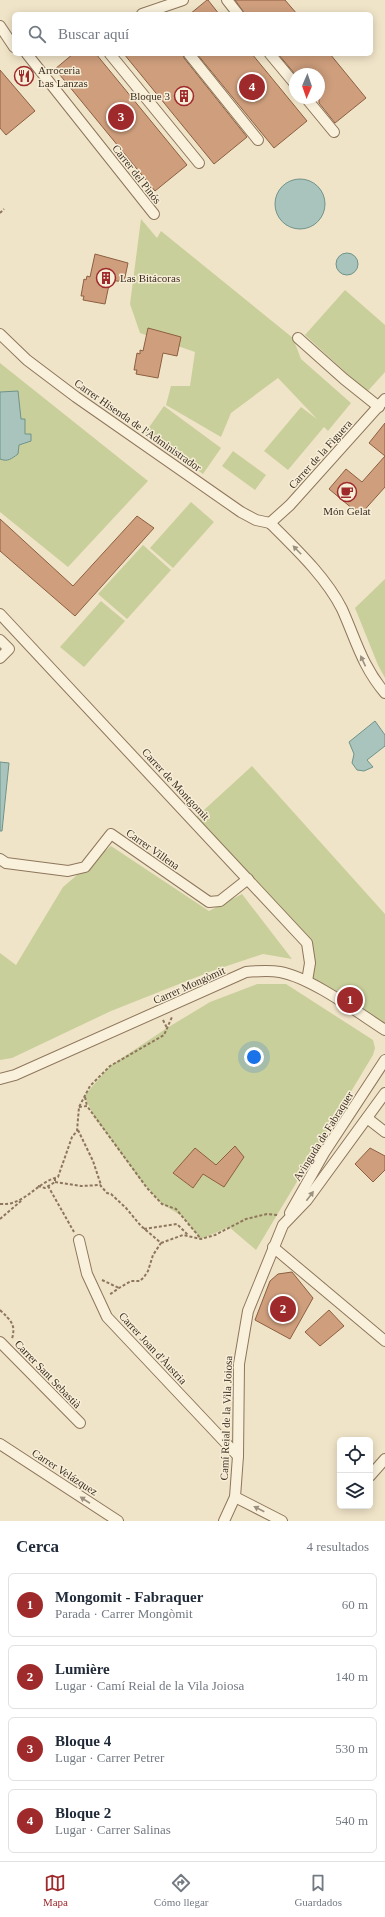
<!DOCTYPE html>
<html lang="es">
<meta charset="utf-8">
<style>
:root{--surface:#fff;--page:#f2f2f3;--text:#1f2937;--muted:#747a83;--line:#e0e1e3;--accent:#9e2a2b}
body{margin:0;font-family:"Times New Roman",serif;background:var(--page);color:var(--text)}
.controls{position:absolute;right:12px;bottom:12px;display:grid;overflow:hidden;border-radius:6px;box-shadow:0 2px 10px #0003}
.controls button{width:36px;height:36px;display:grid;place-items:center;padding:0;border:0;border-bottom:1px solid var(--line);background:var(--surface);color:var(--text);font:20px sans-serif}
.compass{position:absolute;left:289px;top:68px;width:36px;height:36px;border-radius:50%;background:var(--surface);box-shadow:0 2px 10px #0003;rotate:182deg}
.you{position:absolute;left:254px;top:1057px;width:14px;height:14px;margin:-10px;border:3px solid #fff;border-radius:50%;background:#1a73e8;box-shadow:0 0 0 6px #1a73e833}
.badge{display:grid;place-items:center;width:26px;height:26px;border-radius:50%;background:var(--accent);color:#fff;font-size:13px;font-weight:700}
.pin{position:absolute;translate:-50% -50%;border:2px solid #fff;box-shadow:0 1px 4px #0006}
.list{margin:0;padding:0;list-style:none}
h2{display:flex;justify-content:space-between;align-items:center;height:52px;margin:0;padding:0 16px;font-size:17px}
h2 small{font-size:13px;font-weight:400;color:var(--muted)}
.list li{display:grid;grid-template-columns:26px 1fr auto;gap:12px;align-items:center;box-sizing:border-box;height:64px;margin:0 8px 8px;padding:0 8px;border:1px solid var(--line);border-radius:6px}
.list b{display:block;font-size:15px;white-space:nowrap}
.list p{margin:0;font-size:13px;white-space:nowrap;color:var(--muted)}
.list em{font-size:13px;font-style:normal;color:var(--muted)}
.icon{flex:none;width:22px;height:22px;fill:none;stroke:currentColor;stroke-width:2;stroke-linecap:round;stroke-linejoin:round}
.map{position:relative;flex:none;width:385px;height:1521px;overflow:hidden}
.search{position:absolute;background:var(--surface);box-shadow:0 2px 10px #0003;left:12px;right:12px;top:12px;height:44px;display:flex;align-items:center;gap:10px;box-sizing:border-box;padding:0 14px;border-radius:6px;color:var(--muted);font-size:15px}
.sheet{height:340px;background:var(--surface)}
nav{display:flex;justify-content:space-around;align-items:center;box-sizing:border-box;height:56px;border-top:1px solid var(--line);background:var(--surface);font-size:11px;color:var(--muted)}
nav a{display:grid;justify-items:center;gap:2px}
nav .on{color:var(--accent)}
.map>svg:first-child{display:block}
.green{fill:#c9cf9b}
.water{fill:#a9c4bc;stroke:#6f938a}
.building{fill:#cf9f7d;stroke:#8d5f41}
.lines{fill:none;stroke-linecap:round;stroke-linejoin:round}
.street-casing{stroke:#8d765c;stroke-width:12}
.path{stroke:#8d765c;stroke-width:2;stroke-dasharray:3 2;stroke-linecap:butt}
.street{stroke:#faf1dc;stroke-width:10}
.oneway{fill:#9c907e}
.labels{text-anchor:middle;stroke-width:3;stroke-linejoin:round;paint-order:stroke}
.poi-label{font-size:11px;fill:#3d2e20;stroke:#f7eed8;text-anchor:start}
.street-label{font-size:11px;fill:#3d2e20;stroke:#f7eed8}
</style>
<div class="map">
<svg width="385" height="1521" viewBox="0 0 385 1521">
<rect width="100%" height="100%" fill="#f0e4c8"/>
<g class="green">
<path d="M141 219 157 238 161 231 293 338 301 359 351 403 328 431 324 427 288 470 264 451 301 407 317 419 278 378 231 413 221 437 166 405 171 386H190L195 352 140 333 130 304Z"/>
<path d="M345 290 385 325V372L367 392 305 335Z"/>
<path d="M0 363 148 481 68 567 0 512Z"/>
<path d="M164 406 221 448 203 474 145 433Z"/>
<path d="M233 451 266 475 255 490 222 466Z"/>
<path d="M191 502 214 522 173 568 150 548Z"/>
<path d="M143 545 171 570 127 619 98 594Z"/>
<path d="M385 579V678L378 665 355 608Z"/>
<path d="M101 601 125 621 84 667 60 647Z"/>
<path d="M252 766 385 914V1030L307 981V942L193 820Z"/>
<path d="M111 846 209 911 242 894 292 959 263 954 212 971 111 1011 12 1058 0 1060V953L16 965 63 887Z"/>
<path d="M257 984H286L373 1040 375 1048 373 1055 256 1250 229 1227 201 1239 182 1216 162 1204 139 1178 94 1116 84 1096 110 1066 167 1028 210 1002Z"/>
</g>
<g class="water">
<circle cx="300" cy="204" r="25"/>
<circle cx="347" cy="264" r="11"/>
<path d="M18 391 21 419H25V434H31V441L19 445 18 454C11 459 8 462 0 459V392Z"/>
<path d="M375 721 385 735V746L367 760 373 767 364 771 357 770 352 763 354 754 349 742Z"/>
<path d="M0 762 9 763 2 831H0Z"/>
</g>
<g class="building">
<path d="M208 0 219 14H190L207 0Z"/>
<path d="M235 0H285L297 14H245Z"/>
<path d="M73 54H96L187 165 155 191 55 69Z"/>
<path d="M124 54H183L184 58 247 137 214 164Z"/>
<path d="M197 54H252L307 121 274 148Z"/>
<path d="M278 54H330L366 98 335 123 319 103V74H295Z"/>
<path d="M0 70 35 111 6 135 0 128Z"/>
<path d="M95 254 128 263 124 282 110 280 105 304 83 300 84 296H81L84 279 86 280 87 276 90 277Z"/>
<path d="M148 328 181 337 177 356 163 353 158 378 136 374 137 370H134L137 353 140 354V350L143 351Z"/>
<path d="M385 423V456L369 443Z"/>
<path d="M385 456V487L360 515 329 489 346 469 362 482Z"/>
<path d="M137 516 154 528 75 616 0 551V519L73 586Z"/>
<path d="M235 1146 244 1157 224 1187 203 1174 193 1188 173 1173 195 1148 216 1165Z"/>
<path d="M370 1148 385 1156V1170L373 1182 355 1164Z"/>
<path d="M292 1272 313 1298 290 1339 255 1320 270 1281 278 1274Z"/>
<path d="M329 1310 344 1326 320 1346 305 1332Z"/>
</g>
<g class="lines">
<defs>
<g id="street">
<path d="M227 0 238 14"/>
<path d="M142 14 183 0"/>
<path d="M0 26 14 47"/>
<path d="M27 54 154 214"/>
<path d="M110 54 199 163"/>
<path d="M189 54 258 140"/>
<path d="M270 54 295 84"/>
<path d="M306 98 334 132"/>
<path d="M0 334 27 360 76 397 241 512 256 520 270 523"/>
<path d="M298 338 344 379 379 407"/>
<path d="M270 523C295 548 326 577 342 609 356 640 362 666 385 693"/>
<path d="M270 523 290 505 385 399"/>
<path d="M0 614 307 943 310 963 307 981"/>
<path d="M0 640 9 649 0 658"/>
<path d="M0 859 6 863 68 871 85 867 111 834 209 902 220 901 248 879"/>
<path d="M0 1079 15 1075 246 972C257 971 269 970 280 972 312 978 357 1012 385 1030"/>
<path d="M367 1118 385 1132"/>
<path d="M290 1213 324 1153 385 1060"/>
<path d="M79 1240 87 1274 107 1317 238 1456"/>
<path d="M273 1247 385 1341"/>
<path d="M0 1342 80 1423"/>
<path d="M0 1444 118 1521"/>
<path d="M370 1476 385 1459"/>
<path d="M235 1497 282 1521"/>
<path d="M224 1521 235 1497 238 1456 239 1364 248 1311 283 1225 307 1200 385 1093"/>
</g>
</defs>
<use href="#street" class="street-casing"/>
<g class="path">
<path d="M0 213 4 209"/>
<path d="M163 1020 167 1028"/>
<path d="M85 1097 87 1106"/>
<path d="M79 1107 87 1106 147 1188 162 1204 176 1209 201 1239"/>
<path d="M78 1130 93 1161 101 1185"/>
<path d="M55 1182 81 1186 100 1185 107 1193 111 1194 126 1208 141 1226 161 1243 153 1255 148 1271 144 1277 140 1281H131L119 1288 109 1295"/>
<path d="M38 1186 45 1188 55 1182V1178"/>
<path d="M48 1186 74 1232"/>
<path d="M0 1204C25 1206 35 1183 58 1177L72 1137 77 1131 79 1107 90 1086 110 1066 164 1035 172 1017"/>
<path d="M0 1219 22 1200"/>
<path d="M144 1229 177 1224 188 1235"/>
<path d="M161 1243 183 1235 201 1239 215 1235 246 1219 267 1214 278 1215"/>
<path d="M102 1280 119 1288"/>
<path d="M0 1310C11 1321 16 1324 12 1339"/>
</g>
<use href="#street" class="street"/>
</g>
<defs><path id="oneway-solid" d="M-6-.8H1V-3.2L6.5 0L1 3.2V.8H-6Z"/></defs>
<g class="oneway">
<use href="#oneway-solid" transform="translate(297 550) rotate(-134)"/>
<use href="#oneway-solid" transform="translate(363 661) rotate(-115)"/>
<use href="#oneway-solid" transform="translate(310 1196) rotate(-53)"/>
<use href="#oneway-solid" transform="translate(85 1500) rotate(-147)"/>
<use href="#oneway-solid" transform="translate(259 1509) rotate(-153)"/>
</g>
<defs>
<symbol id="restaurant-ring" viewBox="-11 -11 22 22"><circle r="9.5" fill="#f7eed8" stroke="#9e2a2b" stroke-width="1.5"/><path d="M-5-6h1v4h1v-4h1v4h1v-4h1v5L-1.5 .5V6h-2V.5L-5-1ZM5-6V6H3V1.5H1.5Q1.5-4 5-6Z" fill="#9e2a2b"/></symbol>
<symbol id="building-ring" viewBox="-11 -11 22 22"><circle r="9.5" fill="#f7eed8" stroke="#9e2a2b" stroke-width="1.5"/><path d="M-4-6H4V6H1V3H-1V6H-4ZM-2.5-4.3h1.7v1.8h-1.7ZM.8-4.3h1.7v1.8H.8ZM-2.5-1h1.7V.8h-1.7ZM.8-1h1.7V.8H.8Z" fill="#9e2a2b"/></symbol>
<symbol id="cafe-ring" viewBox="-11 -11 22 22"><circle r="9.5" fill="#f7eed8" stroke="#9e2a2b" stroke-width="1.5"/><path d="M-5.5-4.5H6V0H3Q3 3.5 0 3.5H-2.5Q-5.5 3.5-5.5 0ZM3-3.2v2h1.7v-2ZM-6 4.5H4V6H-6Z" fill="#9e2a2b"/></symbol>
</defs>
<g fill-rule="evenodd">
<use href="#restaurant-ring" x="13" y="65" width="22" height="22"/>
<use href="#building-ring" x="173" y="85" width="22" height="22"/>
<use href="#building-ring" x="95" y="267" width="22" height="22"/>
<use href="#cafe-ring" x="336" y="481" width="22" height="22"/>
</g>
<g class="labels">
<g class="poi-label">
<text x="38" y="74">Arroceria<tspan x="38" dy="13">Las Lanzas</tspan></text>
<text x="170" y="100" text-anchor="end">Bloque 3</text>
<text x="120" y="282">Las Bitácoras</text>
<text x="347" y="515" text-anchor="middle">Món Gelat</text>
</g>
<g class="street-label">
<text transform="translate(137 174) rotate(52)" y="4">Carrer del Pinós</text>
<text transform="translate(138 425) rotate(35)" y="4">Carrer Hisenda de l'Administrador</text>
<text transform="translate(320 454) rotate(-48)" y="4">Carrer de la Figuera</text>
<text transform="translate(176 784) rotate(47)" y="4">Carrer de Montgomit</text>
<text transform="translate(153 849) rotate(35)" y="4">Carrer Villena</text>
<text transform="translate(189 985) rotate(-24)" y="4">Carrer Mongòmit</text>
<text transform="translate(323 1136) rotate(-58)" y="4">Avinguda de Fabraquer</text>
<text transform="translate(153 1348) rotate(47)" y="4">Carrer Joan d'Àustria</text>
<text transform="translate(48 1374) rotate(46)" y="4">Carrer Sant Sebastià</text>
<text transform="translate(226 1418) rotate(-88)" y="4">Camí Reial de la Vila Joiosa</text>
<text transform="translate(65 1472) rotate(33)" y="4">Carrer Velázquez</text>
</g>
</g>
</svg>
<div class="controls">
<button><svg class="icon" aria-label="locate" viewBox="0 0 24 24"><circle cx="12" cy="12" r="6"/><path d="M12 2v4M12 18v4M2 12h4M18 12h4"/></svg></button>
<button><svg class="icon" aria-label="layers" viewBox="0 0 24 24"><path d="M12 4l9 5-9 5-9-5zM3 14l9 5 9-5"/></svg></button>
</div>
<svg class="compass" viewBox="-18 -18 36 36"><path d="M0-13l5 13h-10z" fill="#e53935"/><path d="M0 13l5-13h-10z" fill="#747a83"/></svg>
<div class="you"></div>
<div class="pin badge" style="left:350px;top:1000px">1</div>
<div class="pin badge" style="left:283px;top:1309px">2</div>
<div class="pin badge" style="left:121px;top:117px">3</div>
<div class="pin badge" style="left:252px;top:87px">4</div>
<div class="search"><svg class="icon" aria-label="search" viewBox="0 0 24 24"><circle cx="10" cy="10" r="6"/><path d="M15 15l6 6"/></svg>Buscar aquí</div>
</div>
<section class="sheet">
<h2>Cerca<small>4 resultados</small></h2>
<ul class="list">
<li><span class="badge">1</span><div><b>Mongomit - Fabraquer</b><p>Parada · Carrer Mongòmit</p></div><em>60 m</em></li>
<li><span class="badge">2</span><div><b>Lumière</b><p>Lugar · Camí Reial de la Vila Joiosa</p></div><em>140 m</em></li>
<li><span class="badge">3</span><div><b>Bloque 4</b><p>Lugar · Carrer Petrer</p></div><em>530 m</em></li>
<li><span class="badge">4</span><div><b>Bloque 2</b><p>Lugar · Carrer Salinas</p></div><em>540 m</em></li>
</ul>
</section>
<nav>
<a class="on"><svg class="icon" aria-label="map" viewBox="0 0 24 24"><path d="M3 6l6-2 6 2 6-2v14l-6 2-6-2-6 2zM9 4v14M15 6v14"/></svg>Mapa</a>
<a><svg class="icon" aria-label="directions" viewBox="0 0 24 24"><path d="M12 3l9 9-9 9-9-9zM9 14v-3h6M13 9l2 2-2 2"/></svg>Cómo llegar</a>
<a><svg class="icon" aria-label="saved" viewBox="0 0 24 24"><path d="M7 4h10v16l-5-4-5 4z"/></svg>Guardados</a>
</nav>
